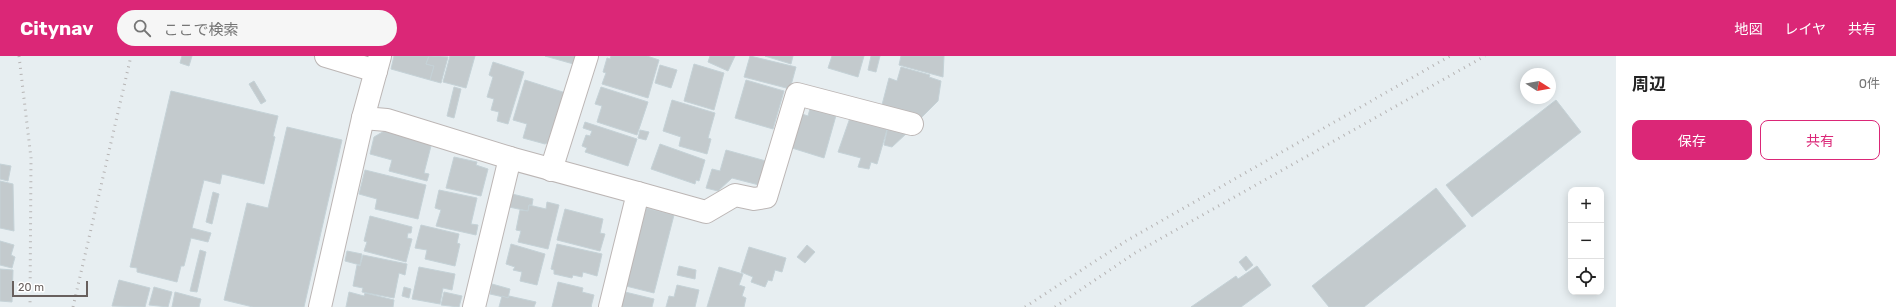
<!DOCTYPE html>
<html lang="ja">
<meta charset="utf-8">
<style>
:root{--surface:#fff;--page:#f6f6f6;--text:#222;--muted:#767676;--line:#e0e0e0;--accent:#db2777}
body{margin:0;font-family:Rubik,"Noto Sans JP",sans-serif;background:var(--page);color:var(--text)}
.controls{position:absolute;right:12px;bottom:12px;display:grid;overflow:hidden;border-radius:8px;box-shadow:0 2px 10px #0003}
.controls button{width:36px;height:36px;display:grid;place-items:center;padding:0;border:0;border-bottom:1px solid var(--line);background:var(--surface);color:var(--text);font:20px sans-serif}
.compass{position:absolute;left:1520px;top:12px;width:36px;height:36px;border-radius:50%;background:var(--surface);box-shadow:0 2px 10px #0003;rotate:101deg}
.scale{position:absolute;left:12px;bottom:10px;width:76px;box-sizing:border-box;padding-left:4px;border:2px solid #68605e;border-top:0;font-size:11px;line-height:14px;white-space:nowrap;color:#68605e;-webkit-text-stroke:3px #fff;paint-order:stroke}
.list{margin:0;padding:0;list-style:none}
h2{display:flex;justify-content:space-between;align-items:center;height:52px;margin:0;padding:0 16px;font-size:17px}
h2 small{font-size:13px;font-weight:400;color:var(--muted)}
.actions{display:flex;gap:8px;padding:12px 16px}
.actions a{flex:1;padding:9px 0;border:1px solid var(--accent);border-radius:8px;text-align:center;font-size:14px;color:var(--accent)}
.actions .main{background:var(--accent);color:#fff}
.icon{flex:none;width:22px;height:22px;fill:none;stroke:currentColor;stroke-width:2;stroke-linecap:round;stroke-linejoin:round}
.map{position:relative;flex:none;width:1616px;height:251px;overflow:hidden}
header{display:flex;align-items:center;gap:24px;box-sizing:border-box;height:56px;padding:0 20px;background:var(--accent);color:#fff}
header strong{font-size:19px}
nav{display:flex;gap:22px;margin-inline-start:auto;font-size:14px}
.search{width:280px;height:36px;background:var(--page);display:flex;align-items:center;gap:10px;box-sizing:border-box;padding:0 14px;border-radius:22px;color:var(--muted);font-size:15px}
main{display:flex}
aside{flex:1;background:var(--surface)}
.map>svg:first-child{display:block}
.building{fill:#c3cacd;stroke:#c5d2d7}
.lines{fill:none;stroke-linecap:round;stroke-linejoin:round}
.minor-casing{stroke:#bcb6b5;stroke-width:24}
.minor{stroke:#fff;stroke-width:22}
.rail{stroke:#b6b4b4;stroke-width:3;stroke-dasharray:1 5;stroke-linecap:butt}
</style>
<header>
<strong>Citynav</strong>
<div class="search"><svg class="icon" aria-label="search" viewBox="0 0 24 24"><circle cx="10" cy="10" r="6"/><path d="M15 15l6 6"/></svg>ここで検索</div>
<nav><a>地図</a><a>レイヤ</a><a>共有</a></nav>
</header>
<main>
<div class="map">
<svg width="1616" height="251" viewBox="0 0 1616 251">
<rect width="100%" height="100%" fill="#e7eef1"/>
<g class="building">
<path d="M182 0H192L189 10 180 7Z"/>
<path d="M394 0H429L426 8 434 10 430 24 391 13Z"/>
<path d="M429 0 448 1 441 27 430 24 434 10 426 8Z"/>
<path d="M450 0H475L466 32 443 26Z"/>
<path d="M545 0H580L577 9Z"/>
<path d="M611 0H647L659 4 648 42 602 28 606 17 603 16 607 2 610 3Z"/>
<path d="M710 0H735L728 15 708 6Z"/>
<path d="M750 0 796 11 790 33 744 21Z"/>
<path d="M765 0H793L791 8Z"/>
<path d="M832 0H864L858 21 828 12Z"/>
<path d="M871 0H880L876 16 868 14Z"/>
<path d="M901 0H944L943 21 899 9Z"/>
<path d="M493 6 524 16 508 68 497 65 499 56 491 54 494 43 487 41 493 21 489 19Z"/>
<path d="M694 8 724 17 714 54 684 45Z"/>
<path d="M660 9 677 14 671 32 655 27Z"/>
<path d="M901 11 930 19 929 21 941 25 938 45 920 63 905 55 882 49 889 22 897 25Z"/>
<path d="M525 24 569 38 556 82 545 88 523 82 527 68 513 64Z"/>
<path d="M746 24 784 35 773 73 735 62Z"/>
<path d="M254 25 266 45 261 48 249 28Z"/>
<path d="M454 31 461 33 454 62 447 60Z"/>
<path d="M601 31 648 46 637 79 597 66 602 50 595 48Z"/>
<path d="M171 35 278 60 273 80 275 81 264 128 222 118 220 128 204 124 192 172 211 177 208 186 191 182 184 210H181L177 226 137 216V212L130 211Z"/>
<path d="M672 44 715 57 708 82 711 83 707 98 679 90 681 81 663 75Z"/>
<path d="M1556 44 1581 76 1472 161 1446 129Z"/>
<path d="M811 49 837 56 824 102 792 92 802 58 808 60Z"/>
<path d="M851 59 888 70 877 108 871 106 869 113 858 111 861 102 838 96Z"/>
<path d="M585 66 637 83 628 110 585 96 587 92 582 90 586 79 590 80 592 75 583 72Z"/>
<path d="M888 70 908 76 892 91 884 89Z"/>
<path d="M287 71 342 84 304 251H253L224 244 247 147 268 152Z"/>
<path d="M386 74 432 86 424 117 429 118 427 125 389 115 392 104 370 98 374 81Z"/>
<path d="M640 74 649 76 646 84 638 82Z"/>
<path d="M660 88 705 104 699 125 696 124 695 128 651 113Z"/>
<path d="M726 94 766 105 759 129 732 122 718 135 706 132 712 113 720 115Z"/>
<path d="M454 101 477 106 476 109 488 113 481 140 446 132Z"/>
<path d="M0 108 11 110 8 125 0 123Z"/>
<path d="M365 114 426 129 418 163 375 153 377 143 359 138Z"/>
<path d="M0 125 13 128 14 175 0 172Z"/>
<path d="M1436 132 1466 170 1364 251H1329L1312 230Z"/>
<path d="M439 134 477 142 471 168 478 169 476 179 436 170 441 154 435 152Z"/>
<path d="M213 136 219 138 212 168 206 166Z"/>
<path d="M512 138 533 143 532 149H529L528 155 509 151Z"/>
<path d="M547 146 559 149 548 193 518 186 521 175 516 174 520 154 528 155 529 149 546 153Z"/>
<path d="M646 152 674 159 654 237 626 230Z"/>
<path d="M565 153 603 163 600 177 605 178 600 195 557 184Z"/>
<path d="M370 160 412 171 411 177H408L407 182 412 183 406 206 364 195 367 186 364 185Z"/>
<path d="M421 169 459 178 457 187 460 188 455 210 425 203 427 194 415 192Z"/>
<path d="M0 185 14 189 11 199 15 201 12 212 0 209Z"/>
<path d="M511 188 545 198 537 229 520 225 522 216 513 214 515 211 506 208Z"/>
<path d="M557 188 602 198 597 220 583 216 582 221 573 219 572 222 554 218V214L551 213Z"/>
<path d="M807 189 815 196 805 207 797 201Z"/>
<path d="M749 191 786 202 782 216 775 214 772 225 768 224 765 231 751 226 753 221 741 216Z"/>
<path d="M200 194 206 196 197 236 190 235Z"/>
<path d="M347 195 362 198 360 209 345 205Z"/>
<path d="M363 199 407 208 405 219 399 217 394 242 362 236 363 232 353 230 357 209 360 210Z"/>
<path d="M1246 200 1253 209 1246 215 1239 206Z"/>
<path d="M679 210 696 214 695 223 677 219Z"/>
<path d="M1257 210 1271 229 1241 251H1191L1236 220 1238 223Z"/>
<path d="M419 211 455 218 452 234 443 232 440 248 412 243Z"/>
<path d="M719 211 743 218 739 229 745 231 742 240 746 242 744 251H707Z"/>
<path d="M0 213 13 214 12 246 0 245Z"/>
<path d="M119 224 150 232 145 251 112 250Z"/>
<path d="M558 226 583 232 582 236 594 239 591 251H592H552Z"/>
<path d="M492 228 510 233 508 242 490 238Z"/>
<path d="M677 229 699 234 695 251H666L669 240 674 241Z"/>
<path d="M154 231 172 236 168 251 149 249Z"/>
<path d="M404 231 411 233 409 242 402 240Z"/>
<path d="M175 236 201 243 199 251H172Z"/>
<path d="M349 236 364 240 365 237 394 244 393 251H346Z"/>
<path d="M444 236 462 240 459 251 441 249Z"/>
<path d="M625 236 654 243 652 251H621Z"/>
<path d="M502 240 508 242 509 240 536 246 534 251H499Z"/>
</g>
<g class="lines">
<defs>
<g id="minor">
<path d="M326 0 376 15"/>
<path d="M363 62 387 64 510 102 638 137 610 251"/>
<path d="M551 114 587 0"/>
<path d="M638 137 706 156 735 139 754 143 766 141 797 38 912 68"/>
<path d="M320 251 363 62 380 0"/>
<path d="M474 251 510 102"/>
</g>
</defs>
<use href="#minor" class="minor-casing"/>
<use href="#minor" class="minor"/>
<g class="rail">
<path d="M19 0 31 102 30 251"/>
<path d="M73 251 131 0"/>
<path d="M1025 251 1126 185 1450 0"/>
<path d="M1055 251 1135 197 1485 0"/>
</g>
</g>
</svg>
<div class="controls">
<button>+</button>
<button>−</button>
<button><svg class="icon" aria-label="locate" viewBox="0 0 24 24"><circle cx="12" cy="12" r="6"/><path d="M12 2v4M12 18v4M2 12h4M18 12h4"/></svg></button>
</div>
<svg class="compass" viewBox="-18 -18 36 36"><path d="M0-13l5 13h-10z" fill="#e53935"/><path d="M0 13l5-13h-10z" fill="#767676"/></svg>
<div class="scale">20 m</div>
</div>
<aside>
<h2>周辺<small>0件</small></h2>
<ul class="list">
</ul>
<div class="actions"><a class="main">保存</a><a>共有</a></div>
</aside>
</main>
